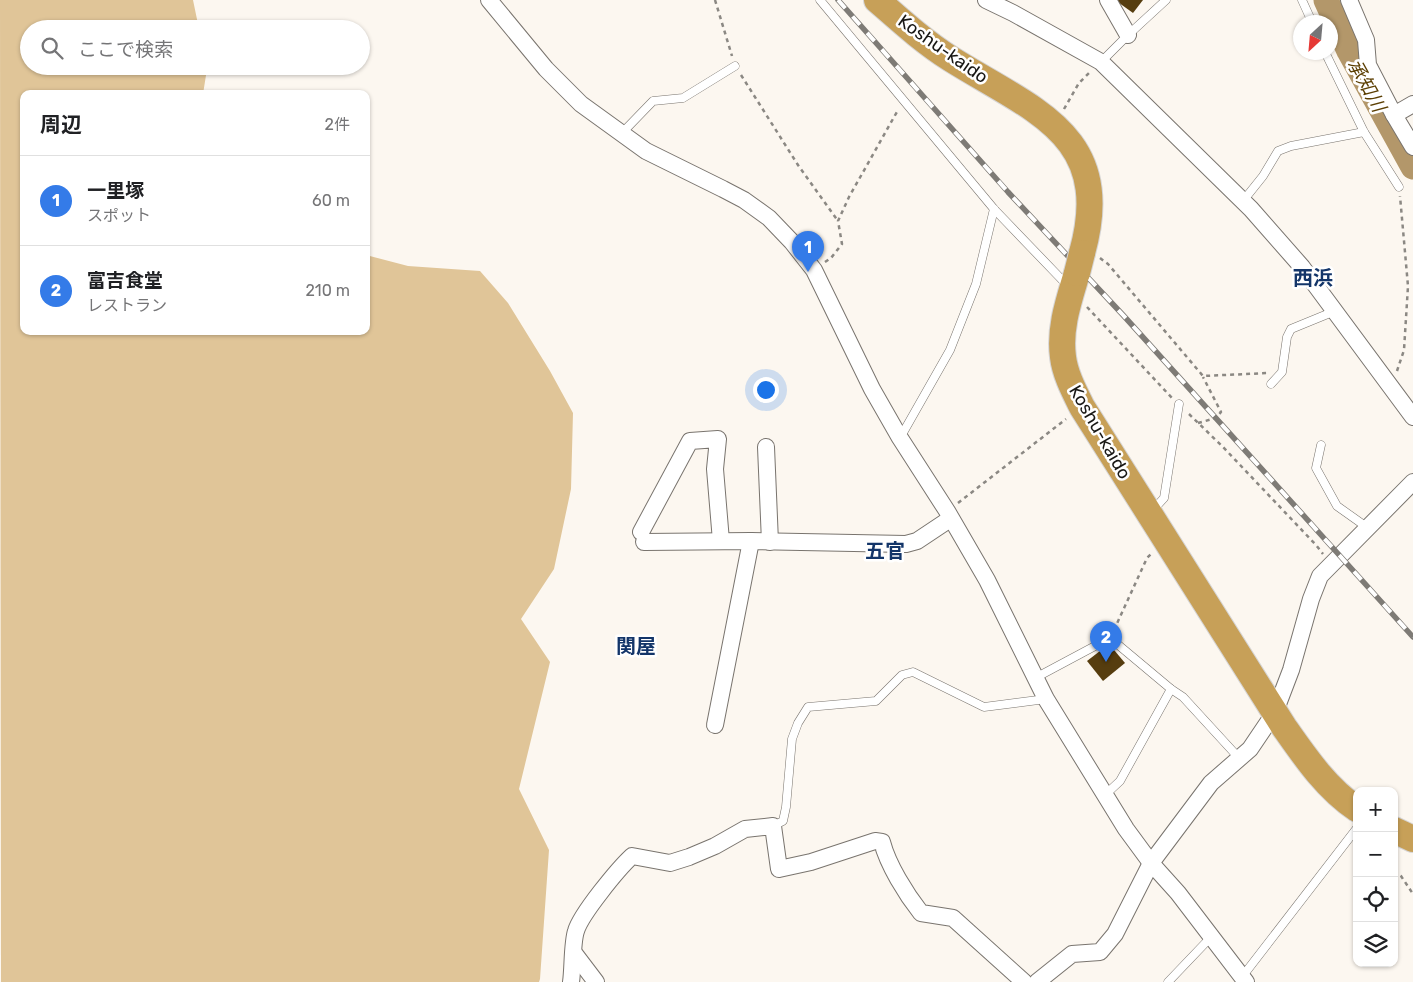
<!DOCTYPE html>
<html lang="ja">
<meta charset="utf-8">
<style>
:root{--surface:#fff;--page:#f2f2f2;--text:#202124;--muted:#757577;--line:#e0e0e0;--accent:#347be8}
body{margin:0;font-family:Rubik,"Noto Sans JP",sans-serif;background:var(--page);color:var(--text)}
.controls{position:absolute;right:15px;bottom:15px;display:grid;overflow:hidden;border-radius:10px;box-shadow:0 1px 4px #0004}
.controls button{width:45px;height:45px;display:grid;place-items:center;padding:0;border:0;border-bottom:1px solid var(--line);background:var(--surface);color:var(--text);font:25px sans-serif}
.compass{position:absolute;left:1293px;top:15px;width:45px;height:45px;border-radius:50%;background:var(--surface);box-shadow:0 1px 4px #0004;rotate:206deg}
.you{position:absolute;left:765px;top:389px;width:18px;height:18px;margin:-12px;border:4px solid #fff;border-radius:50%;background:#1a73e8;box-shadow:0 0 0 8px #1a73e833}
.badge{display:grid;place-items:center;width:32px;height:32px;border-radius:50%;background:var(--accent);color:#fff;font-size:16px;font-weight:700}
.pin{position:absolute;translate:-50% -41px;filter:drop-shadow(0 1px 2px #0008)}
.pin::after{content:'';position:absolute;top:26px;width:18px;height:15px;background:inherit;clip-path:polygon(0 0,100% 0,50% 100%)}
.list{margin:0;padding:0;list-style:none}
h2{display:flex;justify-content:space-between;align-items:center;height:65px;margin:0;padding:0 20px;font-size:21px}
h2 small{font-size:16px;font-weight:400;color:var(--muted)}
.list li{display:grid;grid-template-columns:32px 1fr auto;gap:15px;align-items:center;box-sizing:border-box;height:90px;padding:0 20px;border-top:1px solid var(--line)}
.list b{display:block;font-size:19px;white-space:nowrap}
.list p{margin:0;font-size:16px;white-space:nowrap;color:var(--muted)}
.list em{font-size:16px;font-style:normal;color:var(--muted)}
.icon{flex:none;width:28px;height:28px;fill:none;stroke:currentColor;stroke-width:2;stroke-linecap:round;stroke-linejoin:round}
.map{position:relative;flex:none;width:1413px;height:982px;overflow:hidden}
.search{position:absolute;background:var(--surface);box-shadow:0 1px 4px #0004;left:20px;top:20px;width:350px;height:55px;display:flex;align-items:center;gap:12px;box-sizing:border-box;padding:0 18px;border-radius:28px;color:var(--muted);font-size:19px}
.panel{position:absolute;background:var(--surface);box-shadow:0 1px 4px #0004;left:20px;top:90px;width:350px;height:245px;border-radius:10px}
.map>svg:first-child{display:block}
.green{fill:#e0c598}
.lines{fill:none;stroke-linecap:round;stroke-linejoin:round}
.river{stroke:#b3976a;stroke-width:25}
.building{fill:#563d0f}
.service-casing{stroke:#79746e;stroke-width:9}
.minor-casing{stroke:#79746e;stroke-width:18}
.trunk-casing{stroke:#d6d5d5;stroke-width:28}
.path{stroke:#8b8883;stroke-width:2.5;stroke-dasharray:4 4;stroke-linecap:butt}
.service{stroke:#fff;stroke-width:8}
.minor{stroke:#fff;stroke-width:16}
.trunk{stroke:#c7a058;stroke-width:26}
.rail-casing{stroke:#7e7b76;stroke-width:5.5}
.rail{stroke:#fff;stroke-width:4;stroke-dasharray:11;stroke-linecap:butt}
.trunk-bridge-casing{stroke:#d6d5d5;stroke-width:28;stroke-linecap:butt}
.trunk-bridge{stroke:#c7a058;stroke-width:26}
.labels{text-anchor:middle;stroke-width:5;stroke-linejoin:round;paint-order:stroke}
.street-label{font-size:18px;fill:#191815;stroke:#fff}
.water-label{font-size:19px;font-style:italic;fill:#5c3f03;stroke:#fff}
.quarter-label{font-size:20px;font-weight:bold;fill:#133569;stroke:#fff}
</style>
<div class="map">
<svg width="1413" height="982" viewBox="0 0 1413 982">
<rect width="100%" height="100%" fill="#fcf7f0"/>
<path class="green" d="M0 0H193L199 29H29V66H206L207 69 203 94H24V331H366V255L408 266 480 271 508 303 550 371 573 413 571 489 554 569 521 619 550 662 519 789 549 850 540 979 539 982H1Z"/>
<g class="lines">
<path class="river" d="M1326 0 1349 51 1413 167"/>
</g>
<g class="building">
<path d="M1115 0H1143L1133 13Z"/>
<path d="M1109 644 1125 663 1103 681 1087 661Z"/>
</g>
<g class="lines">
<defs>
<g id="service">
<path d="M820 0 994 209 1067 285"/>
<path d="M1302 0 1312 22"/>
<path d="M1325 52 1364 132 1399 187"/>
<path d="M1101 62 1128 35 1166 0"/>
<path d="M621 134 653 101 683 98 735 66"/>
<path d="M1243 201 1263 176 1278 151 1291 146 1364 132"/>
<path d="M1271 384 1282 372 1287 337 1291 329 1335 311"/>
<path d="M900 438 950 350 976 284 994 209"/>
<path d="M1321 445 1316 468 1337 506 1368 528"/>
<path d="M1153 510 1164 498 1179 404"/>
<path d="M1037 677 1110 638 1171 689 1183 697 1239 758"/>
<path d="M1106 794 1120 781 1171 689"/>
<path d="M773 826 783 821 786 807 792 739 798 723 808 707 876 701 902 675 913 672 984 707 1046 699"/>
<path d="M1242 977 1357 828"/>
<path d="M1168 982 1211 937"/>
</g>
<g id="minor">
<path d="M489 0 546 69 581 104 646 151 723 189 744 200 769 218 792 242 814 270 872 389 900 438 947 511 987 580 1046 699 1126 829 1151 863 1178 893 1246 982"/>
<path d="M986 0 1013 13 1101 62 1251 209 1302 267 1413 417"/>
<path d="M1108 0 1128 35"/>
<path d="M1349 0 1366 40 1368 65 1394 115 1413 147"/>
<path d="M1394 115 1413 104"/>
<path d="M766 447 770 542"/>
<path d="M641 532 690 441 718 439 715 469 721 541"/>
<path d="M644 542 751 541 906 544 917 541 950 519"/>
<path d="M715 725 751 541"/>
<path d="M574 953 596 982"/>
<path d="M571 982C573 969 572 943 576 931 581 914 618 869 632 856L670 863 689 857 715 846 745 829 773 826 779 869 811 862 875 841 882 842C888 865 906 894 921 913L953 918 1024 982"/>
<path d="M1037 982 1072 954 1100 952 1115 934 1151 863 1211 783 1250 749 1275 712 1291 670 1311 599 1320 576 1413 482"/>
</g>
<g id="trunk">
<path d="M877 0C901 21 924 42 951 59 1034 111 1115 135 1082 253"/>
<path d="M1077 273C1069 300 1059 328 1063 357 1065 374 1074 391 1082 407L1284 727C1305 757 1326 788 1357 809"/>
<path d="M1394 830 1413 839"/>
</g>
</defs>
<use href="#service" class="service-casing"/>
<use href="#minor" class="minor-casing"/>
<use href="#trunk" class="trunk-casing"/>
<g class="path">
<path d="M715 0 732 56"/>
<path d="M741 75 798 165 838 221"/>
<path d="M1064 109 1079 83 1089 73"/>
<path d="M1100 258 1108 264 1203 376 1268 373"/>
<path d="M825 262 831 258 842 244 838 221 849 197 898 110"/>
<path d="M1087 307 1172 398"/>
<path d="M1397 371 1404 350 1408 286 1400 196"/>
<path d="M1189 414 1223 447 1316 545 1323 554"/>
<path d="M1198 423 1216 418 1221 412 1203 377"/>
<path d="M958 503 1066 419"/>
<path d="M1114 630 1147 558 1151 554"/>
<path d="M1394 871 1401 876 1413 894"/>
</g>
<use href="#service" class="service"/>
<use href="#minor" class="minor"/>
<use href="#trunk" class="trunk"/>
<defs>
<path id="rail" d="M838 0 1008 192 1123 315 1413 637"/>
</defs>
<use href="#rail" class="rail-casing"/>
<use href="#rail" class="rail"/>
<defs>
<path id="trunk-bridge" d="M1077 273 1082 253"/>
</defs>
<use href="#trunk-bridge" class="trunk-bridge-casing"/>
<use href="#trunk-bridge" class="trunk-bridge"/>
</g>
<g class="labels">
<g class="street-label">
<text transform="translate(943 49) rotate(35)" y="6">Koshu-kaido</text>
<text transform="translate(1100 432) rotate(60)" y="6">Koshu-kaido</text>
</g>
<g class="water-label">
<text transform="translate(1367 85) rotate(61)" y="7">承知川</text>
</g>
<g class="quarter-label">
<text x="1313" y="285">西浜</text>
<text x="885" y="558">五官</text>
<text x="636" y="653">関屋</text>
</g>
</g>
</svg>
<div class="controls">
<button>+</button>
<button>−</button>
<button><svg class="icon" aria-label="locate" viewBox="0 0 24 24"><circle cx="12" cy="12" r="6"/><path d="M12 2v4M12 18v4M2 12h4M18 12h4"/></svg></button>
<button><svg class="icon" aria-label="layers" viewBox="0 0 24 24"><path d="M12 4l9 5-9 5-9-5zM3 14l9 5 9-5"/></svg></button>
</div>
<svg class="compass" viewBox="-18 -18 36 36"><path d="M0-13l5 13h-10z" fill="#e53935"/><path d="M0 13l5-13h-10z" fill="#757577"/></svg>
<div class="you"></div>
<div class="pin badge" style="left:808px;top:272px">1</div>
<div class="pin badge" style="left:1106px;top:662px">2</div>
<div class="search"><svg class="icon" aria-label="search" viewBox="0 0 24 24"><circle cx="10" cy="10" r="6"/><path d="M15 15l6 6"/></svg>ここで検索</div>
<section class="panel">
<h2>周辺<small>2件</small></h2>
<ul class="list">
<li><span class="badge">1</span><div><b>一里塚</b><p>スポット</p></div><em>60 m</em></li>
<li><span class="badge">2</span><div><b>富吉食堂</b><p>レストラン</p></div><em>210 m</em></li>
</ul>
</section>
</div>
